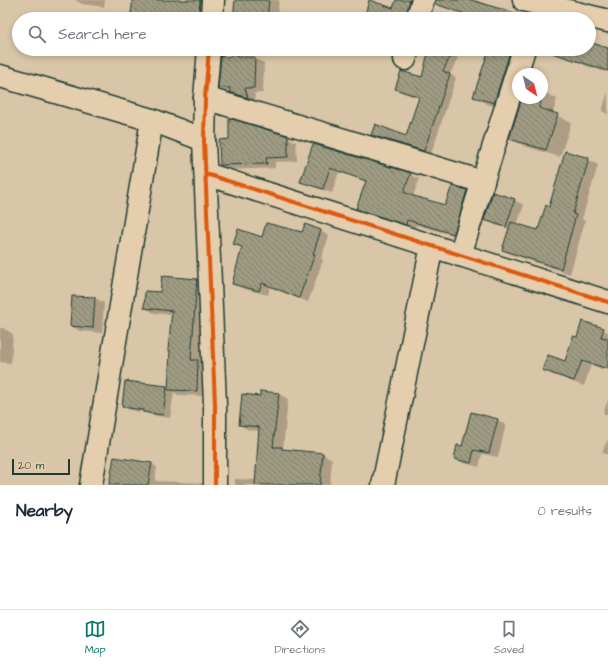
<!DOCTYPE html>
<style>
:root{--surface:#fff;--page:#f6f6f7;--text:#1f2937;--muted:#747a83;--line:#e0e1e3;--accent:#0f766e}
body{margin:0;font-family:"Architects Daughter",sans-serif;background:var(--page);color:var(--text)}
.compass{position:absolute;left:512px;top:68px;width:36px;height:36px;border-radius:50%;background:var(--surface);box-shadow:0 2px 6px #0003;rotate:145deg}
.scale{position:absolute;left:12px;bottom:10px;width:58px;box-sizing:border-box;padding-left:4px;border:2px solid #1f3d34;border-top:0;font-size:11px;line-height:14px;white-space:nowrap;color:#1f3d34;-webkit-text-stroke:3px #e5ceae;paint-order:stroke}
.list{margin:0;padding:0;list-style:none}
h2{display:flex;justify-content:space-between;align-items:center;height:52px;margin:0;padding:0 16px;font-size:17px}
h2 small{font-size:13px;font-weight:400;color:var(--muted)}
.icon{flex:none;width:22px;height:22px;fill:none;stroke:currentColor;stroke-width:2;stroke-linecap:round;stroke-linejoin:round}
.map{position:relative;flex:none;width:608px;height:485px;overflow:hidden}
.search{position:absolute;background:var(--surface);box-shadow:0 2px 6px #0003;left:12px;right:12px;top:12px;height:44px;display:flex;align-items:center;gap:10px;box-sizing:border-box;padding:0 14px;border-radius:22px;color:var(--muted);font-size:15px}
.sheet{height:124px;background:var(--surface)}
nav{display:flex;justify-content:space-around;align-items:center;box-sizing:border-box;height:56px;border-top:1px solid var(--line);background:var(--surface);font-size:11px;color:var(--muted)}
nav a{display:grid;justify-items:center;gap:2px}
nav .on{color:var(--accent)}
.map>svg:first-child{display:block}
.shadow{fill:#0003}
.building{fill:url(#building-back-hatch);stroke:#1f3d34}
.lines{fill:none;stroke-linecap:round;stroke-linejoin:round}
.minor-casing{stroke:#1f3d34;stroke-width:25}
.minor{stroke:#e5ceae;stroke-width:22}
.cycleway-casing{stroke:#e5ceae;stroke-width:6}
.cycleway{stroke:#de580e;stroke-width:4}
</style>
<div class="map">
<svg width="608" height="485" viewBox="0 0 608 485">
<defs>
<pattern id="building-back-hatch" width="6" height="6" patternUnits="userSpaceOnUse"><rect width="6" height="6" fill="#9f9b83"/><path d="M-1 5l2 2M0 0l6 6M5-1l2 2" fill="none" stroke="#81806c"/></pattern>
</defs>
<rect width="100%" height="100%" fill="#d9c5a7"/>
<filter id="ink" filterUnits="userSpaceOnUse"><feTurbulence type="fractalNoise" baseFrequency=".025" numOctaves="2"/><feDisplacementMap in="SourceGraphic" scale="8" xChannelSelector="R" yChannelSelector="G"/><feConvolveMatrix kernelMatrix="1 2 1 2 8 2 1 2 1" color-interpolation-filters="sRGB"/></filter>
<g filter="url(#ink)">
<g class="shadow">
<path d="M75 0H105L104 7 82 4Z"/>
<path d="M134 0H216L212 19H131Z"/>
<path d="M236 0H279L277 19H236Z"/>
<path d="M397 0H427L421 19H365L394 9Z"/>
<path d="M456 0H476L486 6 527 19H474L454 9Z"/>
<path d="M589 43 608 50V62L605 72 586 66 576 60 580 49H589Z"/>
<path d="M366 49H411L407 63 372 52Z"/>
<path d="M430 49H454L453 55 458 58 450 74 456 78 431 154 379 138 372 135 407 137 420 98 403 93 396 89 422 78Z"/>
<path d="M490 49H527L507 110 487 104 475 96Z"/>
<path d="M236 50 246 55V58H254L264 63 263 93H254L256 102 240 97 233 93H229L219 88 231 58Z"/>
<path d="M542 91 557 99 553 113 571 123 560 157 524 146 510 138 523 98H542Z"/>
<path d="M608 92V114L602 111Z"/>
<path d="M287 137 296 142 297 161 275 162V168L230 170 221 165Z"/>
<path d="M313 145 411 174 402 197H403L411 175 419 179 413 196 446 206 467 191 476 196 463 238 416 225 415 229 366 213 357 208 367 182 339 172 332 193 311 186 302 181Z"/>
<path d="M588 159 598 165 582 219 585 221 570 274 513 255 504 250 510 229 495 225 485 219 514 200 524 205 517 225 539 231 550 208Z"/>
<path d="M305 226 321 231 329 236 321 259 323 260 308 302 270 287 268 295 241 288 233 283 243 248 234 243 302 233Z"/>
<path d="M163 277 197 280 206 286 201 363 207 367 206 396 178 395 174 392 170 418 151 415 146 413 130 410 123 406 126 382 169 389 172 315 154 313 145 308 161 294Z"/>
<path d="M95 298 104 303 102 333 80 331 71 326Z"/>
<path d="M583 323 608 332V351L602 369 591 365 584 386 553 375 544 370 565 363 578 338Z"/>
<path d="M0 328H3L13 334 11 363 0 362Z"/>
<path d="M261 392 279 394 288 399 283 449 285 450 323 454 332 459 330 485H235V479L256 480 260 431 249 430 240 425 261 397Z"/>
<path d="M608 400V416L603 413Z"/>
<path d="M471 413 498 420 506 425 498 457 482 454 479 467 463 463 455 458 463 447Z"/>
<path d="M608 439V455L602 452Z"/>
<path d="M152 464 157 467 155 481 202 483 205 485H110Z"/>
</g>
<g class="building">
<path d="M133 0H200L199 19H130Z"/>
<path d="M235 0H269L267 19H233Z"/>
<path d="M369 0 393 8 396 0H410L405 19H364Z"/>
<path d="M435 0H471L521 15 520 19H480L435 4Z"/>
<path d="M589 42 608 48V71L549 52V49H589Z"/>
<path d="M231 49H237L238 57H255L254 88H245L248 98 230 92V88H218L221 56 230 57Z"/>
<path d="M429 49H447L446 51 452 53 443 71 450 74 424 151 371 135 375 124 406 136 419 97 395 89 401 71 422 77Z"/>
<path d="M489 49H511L494 103 473 97Z"/>
<path d="M522 98H542L539 108 558 114 546 150 509 139Z"/>
<path d="M229 118 288 136V157L266 158 267 164 220 165 219 140 229 139Z"/>
<path d="M313 144 411 173 404 192 414 196 445 205 452 186 467 190 454 234 407 220 406 225 356 209 366 181 330 168 323 189 300 182Z"/>
<path d="M565 151 589 158 573 214 576 215 561 269 502 250 511 222 538 230 546 205 549 207Z"/>
<path d="M493 192 515 199 506 227 484 220Z"/>
<path d="M266 223 302 232 305 224 321 230 313 254H315L299 298 262 283 259 291 232 284 242 247 233 244 238 229 262 237Z"/>
<path d="M162 276 197 279 191 360H198L197 391 168 390 170 350H168L172 311 144 308 145 291 160 292Z"/>
<path d="M72 296 95 297 93 328 70 326Z"/>
<path d="M582 321 604 328 601 337 608 338V369L582 361 574 381 542 370 548 355 565 361 573 336 577 337Z"/>
<path d="M125 381 167 386 163 415 143 412V410L122 407Z"/>
<path d="M260 391 279 393 273 447H282V449L323 453 320 485H255L259 427 239 425 242 394 260 396Z"/>
<path d="M471 412 498 419 489 453 474 450 471 463 454 459 457 445 462 446Z"/>
<path d="M114 457 152 463 148 485H109Z"/>
</g>
<g class="lines">
<defs>
<g id="minor">
<path d="M524 0 608 21"/>
<path d="M212 19 213 0"/>
<path d="M417 19 423 0"/>
<path d="M209 49 205 98 204 140 215 404V485"/>
<path d="M405 59 408 49"/>
<path d="M0 76 152 120 204 140"/>
<path d="M205 98 483 182"/>
<path d="M206 174 608 302"/>
<path d="M460 255 524 49"/>
<path d="M91 485 152 120"/>
<path d="M383 485 432 246"/>
</g>
</defs>
<use href="#minor" class="minor-casing"/>
<use href="#minor" class="minor"/>
<defs>
<g id="cycleway">
<path d="M209 49 205 98 204 140 215 404V485"/>
<path d="M206 174 608 302"/>
</g>
</defs>
<use href="#cycleway" class="cycleway-casing"/>
<use href="#cycleway" class="cycleway"/>
</g>
</g>
</svg>
<svg class="compass" viewBox="-18 -18 36 36"><path d="M0-13l5 13h-10z" fill="#e53935"/><path d="M0 13l5-13h-10z" fill="#747a83"/></svg>
<div class="scale">20 m</div>
<div class="search"><svg class="icon" aria-label="search" viewBox="0 0 24 24"><circle cx="10" cy="10" r="6"/><path d="M15 15l6 6"/></svg>Search here</div>
</div>
<section class="sheet">
<h2>Nearby<small>0 results</small></h2>
<ul class="list">
</ul>
</section>
<nav>
<a class="on"><svg class="icon" aria-label="map" viewBox="0 0 24 24"><path d="M3 6l6-2 6 2 6-2v14l-6 2-6-2-6 2zM9 4v14M15 6v14"/></svg>Map</a>
<a><svg class="icon" aria-label="directions" viewBox="0 0 24 24"><path d="M12 3l9 9-9 9-9-9zM9 14v-3h6M13 9l2 2-2 2"/></svg>Directions</a>
<a><svg class="icon" aria-label="saved" viewBox="0 0 24 24"><path d="M7 4h10v16l-5-4-5 4z"/></svg>Saved</a>
</nav>
